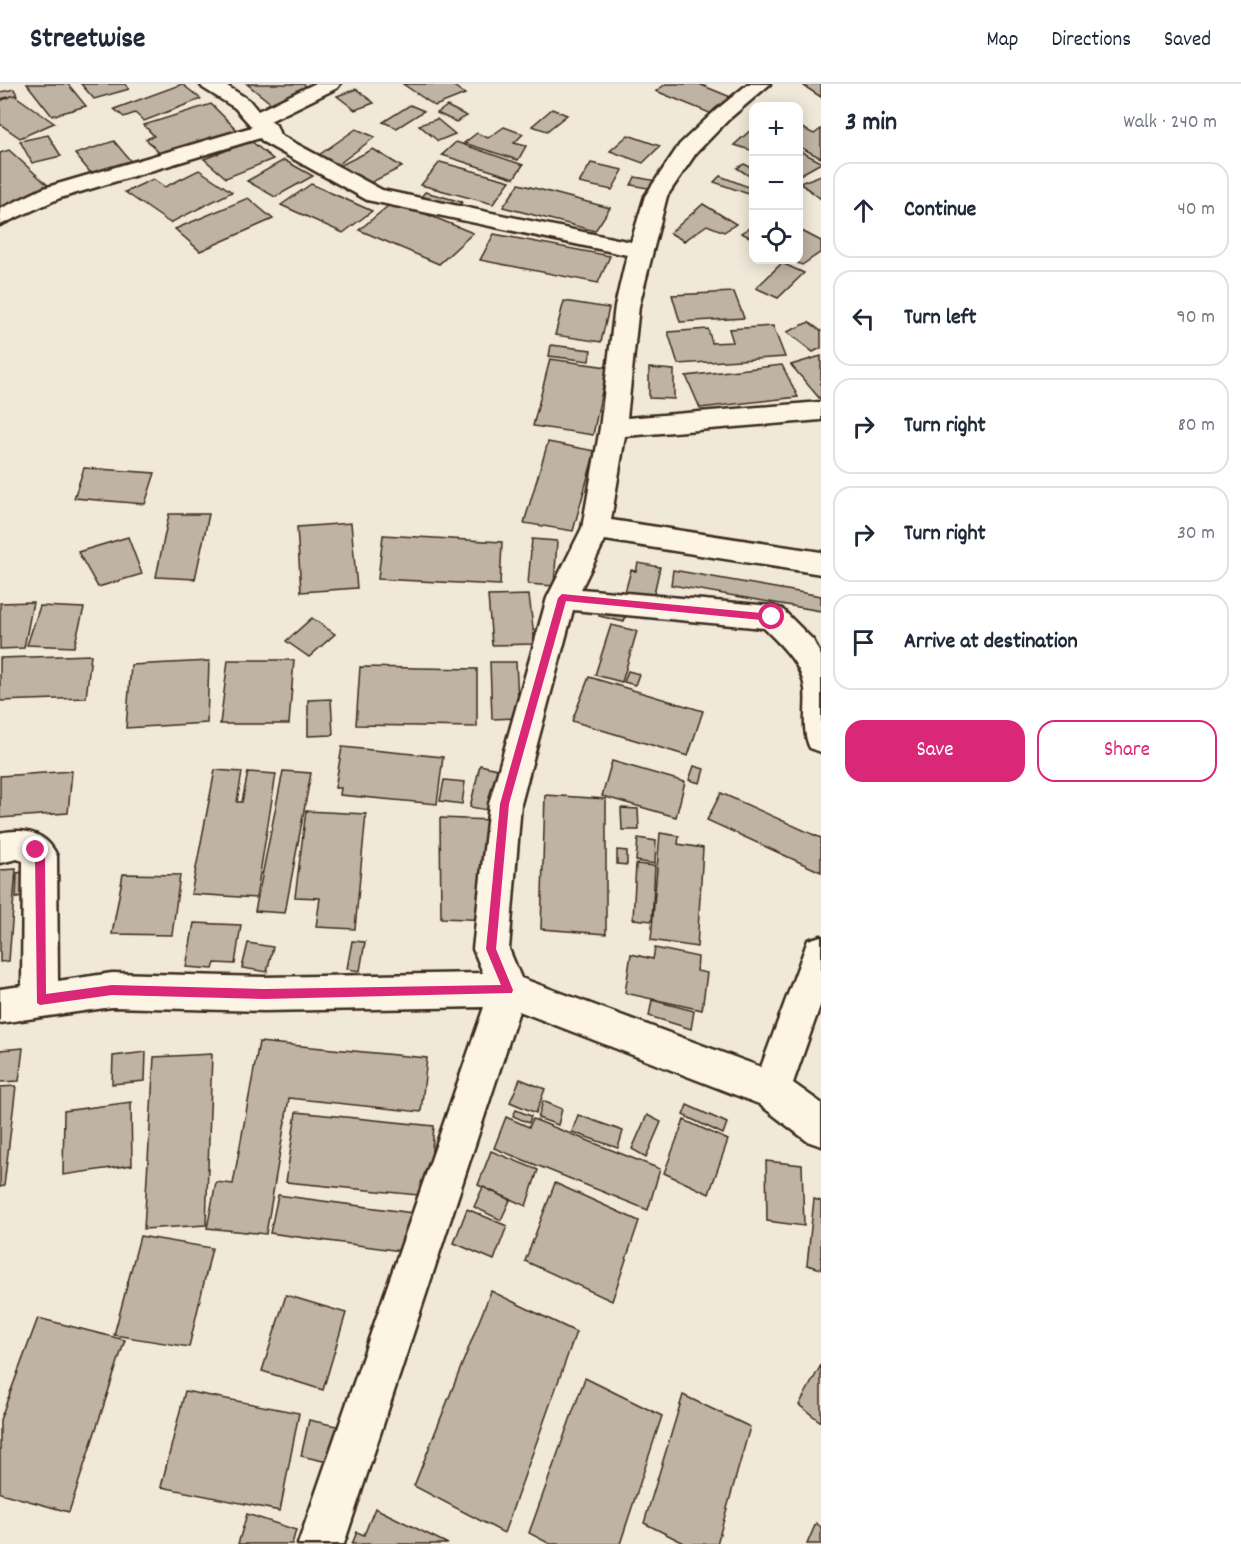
<!DOCTYPE html>
<meta charset="utf-8">
<style>
:root{--surface:#fff;--page:#f6f6f7;--text:#1f2937;--muted:#747a83;--line:#e0e1e3;--accent:#db2777}
body{margin:0;font-family:Dekko,sans-serif;background:var(--page);color:var(--text)}
.controls{position:absolute;right:18px;top:18px;display:grid;overflow:hidden;border-radius:12px;box-shadow:0 3px 15px #0003}
.controls button{width:54px;height:54px;display:grid;place-items:center;padding:0;border:0;border-bottom:2px solid var(--line);background:var(--surface);color:var(--text);font:30px sans-serif}
.stop{position:absolute;width:18px;height:18px;margin:-14px;border:4px solid #db2777;border-radius:50%;background:#fff}
.stop.end{background:#db2777;border-color:#fff;box-shadow:0 2px 6px #0008}
.list{margin:0;padding:0;list-style:none}
h2{display:flex;justify-content:space-between;align-items:center;height:78px;margin:0;padding:0 24px;font-size:26px}
h2 small{font-size:20px;font-weight:400;color:var(--muted)}
.list li{display:grid;grid-template-columns:39px 1fr auto;gap:18px;align-items:center;box-sizing:border-box;height:96px;margin:0 12px 12px;padding:0 12px;border:2px solid var(--line);border-radius:18px}
.list b{display:block;font-size:22px;white-space:nowrap}
.list em{font-size:20px;font-style:normal;color:var(--muted)}
.actions{display:flex;gap:12px;padding:18px 24px}
.actions a{flex:1;padding:14px 0;border:2px solid var(--accent);border-radius:18px;text-align:center;font-size:21px;color:var(--accent)}
.actions .main{background:var(--accent);color:#fff}
.icon{flex:none;width:33px;height:33px;fill:none;stroke:currentColor;stroke-width:2;stroke-linecap:round;stroke-linejoin:round}
.map{position:relative;flex:none;width:821px;height:1460px;overflow:hidden}
header{display:flex;align-items:center;gap:36px;box-sizing:border-box;height:84px;padding:0 30px;background:var(--surface);border-bottom:2px solid var(--line)}
header strong{font-size:28px}
nav{display:flex;gap:33px;margin-inline-start:auto;font-size:21px}
main{display:flex}
aside{flex:1;background:var(--surface)}
.map>svg:first-child{display:block}
.building{fill:#beb3a4;stroke:#3b2a1e;stroke-width:1.5}
.lines{fill:none;stroke-linecap:round;stroke-linejoin:round}
.minor-casing{stroke:#3b2a1e;stroke-width:5}
.minor{fill:#fcf5e5;fill-rule:evenodd}
.route{fill:#db2777}
</style>
<header>
<strong>Streetwise</strong>
<nav><a>Map</a><a>Directions</a><a>Saved</a></nav>
</header>
<main>
<div class="map">
<svg width="821" height="1460" viewBox="0 0 821 1460">
<rect width="100%" height="100%" fill="#f0e9d9"/>
<filter id="ink" filterUnits="userSpaceOnUse"><feTurbulence type="fractalNoise" baseFrequency=".0167" numOctaves="2"/><feDisplacementMap in="SourceGraphic" scale="12" xChannelSelector="R" yChannelSelector="G"/><feConvolveMatrix kernelMatrix="1 2 1 2 8 2 1 2 1" color-interpolation-filters="sRGB"/></filter>
<g filter="url(#ink)">
<g class="building">
<path d="M27 0H68L86 22 52 32Z"/>
<path d="M81 0H125L129 5 94 15Z"/>
<path d="M182 0 201 15 144 37 135 29 124 33 114 25Z"/>
<path d="M247 0H303L311 6 273 21Z"/>
<path d="M403 0H451L465 10 435 22Z"/>
<path d="M666 0H699L733 14 712 30 656 7Z"/>
<path d="M810 0H821V13L804 2Z"/>
<path d="M14 5 17 11 0 15V8Z"/>
<path d="M356 5 374 19 355 26 337 12Z"/>
<path d="M14 11 54 39 20 54 0 40V17Z"/>
<path d="M211 20 239 48 162 72 146 55 154 52 144 41Z"/>
<path d="M410 21 424 27 397 44 383 38Z"/>
<path d="M447 22 467 32 456 38 437 29Z"/>
<path d="M552 25 567 31 547 47 532 42Z"/>
<path d="M437 35 455 50 438 57 419 41Z"/>
<path d="M798 42 814 50 821 45V74L798 62Z"/>
<path d="M504 43 523 50 514 59 526 62 518 76 464 59 477 49 488 54Z"/>
<path d="M356 45 375 53 336 82 316 73Z"/>
<path d="M752 45 754 62 750 66 734 61Z"/>
<path d="M48 51 61 72 32 79 20 57Z"/>
<path d="M628 51 660 62 643 79 610 67Z"/>
<path d="M114 57 134 81 94 93 75 70Z"/>
<path d="M251 57 273 75 226 94 204 75Z"/>
<path d="M456 58 523 81 514 94 442 71Z"/>
<path d="M373 65 402 83 366 101 337 83Z"/>
<path d="M9 66 52 105 2 125 0 123V69Z"/>
<path d="M798 66 821 78V79L798 92Z"/>
<path d="M284 76 313 92 275 113 247 97Z"/>
<path d="M440 78 510 97 493 120 421 101Z"/>
<path d="M591 79 623 86 612 106 579 99Z"/>
<path d="M744 80 754 85V95L737 84Z"/>
<path d="M199 86 232 108 170 139 125 108 153 95 165 103Z"/>
<path d="M821 91V115L800 99Z"/>
<path d="M720 92 751 104 754 102V112L714 98Z"/>
<path d="M635 93 657 97 653 105 631 101Z"/>
<path d="M311 100 372 127 343 149 281 121Z"/>
<path d="M519 100 610 124 595 147 503 123Z"/>
<path d="M425 108 462 118 457 124 420 114Z"/>
<path d="M248 114 273 135 200 167 175 145Z"/>
<path d="M394 117 473 149 439 180 359 146Z"/>
<path d="M703 120 736 140 724 148 707 141 684 157 670 149Z"/>
<path d="M754 141V155L741 149Z"/>
<path d="M798 145 821 157V168L802 181 791 176H798Z"/>
<path d="M494 150 610 172 598 199 480 176Z"/>
<path d="M782 179 804 189 778 214 756 204Z"/>
<path d="M734 208 744 234 680 238 672 211Z"/>
<path d="M564 217 609 224 601 258 555 251Z"/>
<path d="M809 238 821 247V264L813 268 787 248Z"/>
<path d="M773 242 785 273 678 280 668 248 708 245 712 259 733 258 729 245Z"/>
<path d="M551 261 591 266 589 277 549 272Z"/>
<path d="M821 272V315H820L791 281Z"/>
<path d="M550 275 607 283 593 351 533 342Z"/>
<path d="M782 281 798 313 700 324 686 292Z"/>
<path d="M649 284 674 286V315L649 314Z"/>
<path d="M548 358 595 367 573 447 524 439Z"/>
<path d="M84 384 155 389 145 420 74 414Z"/>
<path d="M169 430H209L195 495 156 493Z"/>
<path d="M351 439 357 504 301 508 297 443Z"/>
<path d="M383 451 502 458 500 501 378 495Z"/>
<path d="M128 453 142 490 98 503 78 468Z"/>
<path d="M532 455 557 457 554 502 528 500Z"/>
<path d="M638 479 660 483 653 514 625 508 631 486 636 487Z"/>
<path d="M673 486 821 512V527L671 501Z"/>
<path d="M529 511 535 560 492 561 488 512Z"/>
<path d="M33 518 24 564 0 565V519Z"/>
<path d="M40 522 84 524 74 563 27 561Z"/>
<path d="M602 522 626 527 624 538 599 532Z"/>
<path d="M312 534 335 550 309 573 286 557Z"/>
<path d="M611 541 637 547 622 598 595 591Z"/>
<path d="M91 571 86 614 0 617V574Z"/>
<path d="M228 576H294L289 640H220Z"/>
<path d="M209 577 207 639 126 644 131 581Z"/>
<path d="M490 578H516L519 634 492 635Z"/>
<path d="M360 583 477 585V643L356 641Z"/>
<path d="M628 587 639 590 635 601 624 598Z"/>
<path d="M589 593 703 627 688 672 572 637Z"/>
<path d="M331 615 333 651 308 652V616Z"/>
<path d="M342 663 443 673 437 720 340 711 341 704H335Z"/>
<path d="M612 677 685 698 676 733 602 712Z"/>
<path d="M480 681 502 686 493 727 470 723Z"/>
<path d="M694 682 704 685 700 699 689 696Z"/>
<path d="M215 686 242 688 237 718H242L248 688 276 690 256 814 191 810Z"/>
<path d="M72 687 68 729 0 734V692Z"/>
<path d="M283 687 311 689 285 829 255 827Z"/>
<path d="M444 696 465 698 462 720 440 717Z"/>
<path d="M721 709 821 754V788L707 736Z"/>
<path d="M545 711 606 715V850L541 845Z"/>
<path d="M621 724 638 725 639 746H622Z"/>
<path d="M306 727 366 730 355 845 316 843 320 814 295 813Z"/>
<path d="M440 734 491 736V836L441 834Z"/>
<path d="M660 749 679 752 678 760 703 764 697 863 651 856Z"/>
<path d="M638 754 656 757 655 780 636 777Z"/>
<path d="M617 766 627 767V781L617 780Z"/>
<path d="M636 780 655 782 652 837 633 835Z"/>
<path d="M16 785 9 877 0 878V786Z"/>
<path d="M30 787 29 812 16 814 17 789Z"/>
<path d="M123 790 180 791 172 851 112 850Z"/>
<path d="M194 839 241 841 235 880 215 879 213 885 186 883Z"/>
<path d="M352 857 365 858 360 887 347 885Z"/>
<path d="M248 859 273 863 267 888 242 884Z"/>
<path d="M655 864 698 873 697 887 707 889 702 926 625 909 631 870 653 875Z"/>
<path d="M652 916 694 927 691 945 649 932Z"/>
<path d="M259 958 427 974 421 1028 289 1014 266 1150 207 1144 216 1098 233 1100Z"/>
<path d="M23 964 19 997 0 998V966Z"/>
<path d="M146 968 145 997 112 1000 113 972Z"/>
<path d="M212 970 206 1141 144 1145 154 973Z"/>
<path d="M520 995 545 1005 536 1029 510 1018Z"/>
<path d="M16 1002 4 1102 0 1103V1003Z"/>
<path d="M543 1017 562 1025 558 1041 538 1034Z"/>
<path d="M131 1018 132 1081 63 1091 64 1027Z"/>
<path d="M687 1021 727 1039 723 1050 683 1031Z"/>
<path d="M516 1026 531 1032 529 1039 513 1032Z"/>
<path d="M296 1028 434 1042 428 1112 286 1098Z"/>
<path d="M578 1031 623 1047 618 1064 572 1048Z"/>
<path d="M647 1031 661 1038 646 1073 632 1065Z"/>
<path d="M506 1033 529 1043 533 1035 660 1085 648 1126 494 1064Z"/>
<path d="M684 1036 728 1056 709 1110 664 1089Z"/>
<path d="M491 1067 538 1086 526 1122 478 1101Z"/>
<path d="M766 1077 802 1081 804 1142 767 1137Z"/>
<path d="M555 1099 639 1137 612 1217 525 1177Z"/>
<path d="M483 1103 510 1116 501 1136 474 1123Z"/>
<path d="M278 1111 420 1130 415 1169 270 1149Z"/>
<path d="M814 1115 821 1117V1185L807 1181Z"/>
<path d="M467 1125 507 1142 494 1176 454 1159Z"/>
<path d="M140 1152 212 1164 189 1263 114 1251Z"/>
<path d="M491 1207 576 1248 504 1449 414 1402Z"/>
<path d="M286 1211 346 1229 323 1306 262 1287Z"/>
<path d="M38 1234 125 1256 69 1428 0 1409V1336Z"/>
<path d="M821 1281V1338L799 1321Z"/>
<path d="M585 1294 662 1332 620 1460H550L529 1449Z"/>
<path d="M185 1307 299 1329 280 1427 161 1403Z"/>
<path d="M683 1311 750 1343 717 1460H686L644 1439Z"/>
<path d="M309 1336 341 1343 332 1379 301 1372Z"/>
<path d="M375 1424 448 1460H352L357 1448 364 1451Z"/>
<path d="M247 1430 296 1446 292 1460H238Z"/>
<path d="M816 1439 821 1443V1460H807Z"/>
</g>
<g class="lines">
<defs>
<path id="minor" d="M200 0H224L249 16 258 27 314 0H340L337 4 270 37 276 41 280 51 382 106 631 158 645 112 680 60 715 27 748 0H770L729 35 696 69 667 112 639 222 627 334 821 318V336L625 352 611 436 821 468V490L605 456 581 505 772 522 782 525 813 556 821 572V668L810 664C801 646 807 624 805 605 802 580 780 560 764 544L573 526 521 720 509 865 521 894 761 983 808 856 821 852V919L793 999 821 1019V1062L807 1057 759 1020 519 927 344 1460H298L484 923 264 927 112 923 0 939V905L22 902 23 777 17 775 0 779V749C24 744 46 748 57 772L58 897 112 889 264 893 483 889 473 865 489 720 547 514 582 444 600 344 615 222 627 171 367 116 263 58 260 54 60 114 0 141V125L44 104 252 43 235 24 203 4Z"/>
</defs>
<use href="#minor" class="minor-casing"/>
<use href="#minor" class="minor"/>
</g>
</g>
<path class="route" d="M562 510 772 530 776 533 772 537 566 517 509 720 496 865 513 906 512 909 264 915 112 911 40 921 37 919 35 773 31 766 36 762 45 772 46 910 112 901 264 905 501 901 486 865 500 720 558 514Z"/>
</svg>
<div class="controls">
<button>+</button>
<button>−</button>
<button><svg class="icon" aria-label="locate" viewBox="0 0 24 24"><circle cx="12" cy="12" r="6"/><path d="M12 2v4M12 18v4M2 12h4M18 12h4"/></svg></button>
</div>
<div class="stop" style="left:772px;top:533px"></div>
<div class="stop end" style="left:36px;top:766px"></div>
</div>
<aside>
<h2>3 min<small>Walk · 240 m</small></h2>
<ul class="list">
<li><svg class="icon" aria-label="ahead" viewBox="0 0 24 24"><path d="M12 20V5M6 11l6-6 6 6"/></svg><div><b>Continue</b></div><em>40 m</em></li>
<li><svg class="icon" aria-label="left" viewBox="0 0 24 24"><path d="M17 20v-9H6M10 6l-5 5 5 5"/></svg><div><b>Turn left</b></div><em>90 m</em></li>
<li><svg class="icon" aria-label="right" viewBox="0 0 24 24"><path d="M7 20v-9h11M14 6l5 5-5 5"/></svg><div><b>Turn right</b></div><em>80 m</em></li>
<li><svg class="icon" aria-label="right" viewBox="0 0 24 24"><path d="M7 20v-9h11M14 6l5 5-5 5"/></svg><div><b>Turn right</b></div><em>30 m</em></li>
<li><svg class="icon" aria-label="arrive" viewBox="0 0 24 24"><path d="M6 21V4h12l-3 4 3 4H6"/></svg><div><b>Arrive at destination</b></div></li>
</ul>
<div class="actions"><a class="main">Save</a><a>Share</a></div>
</aside>
</main>
